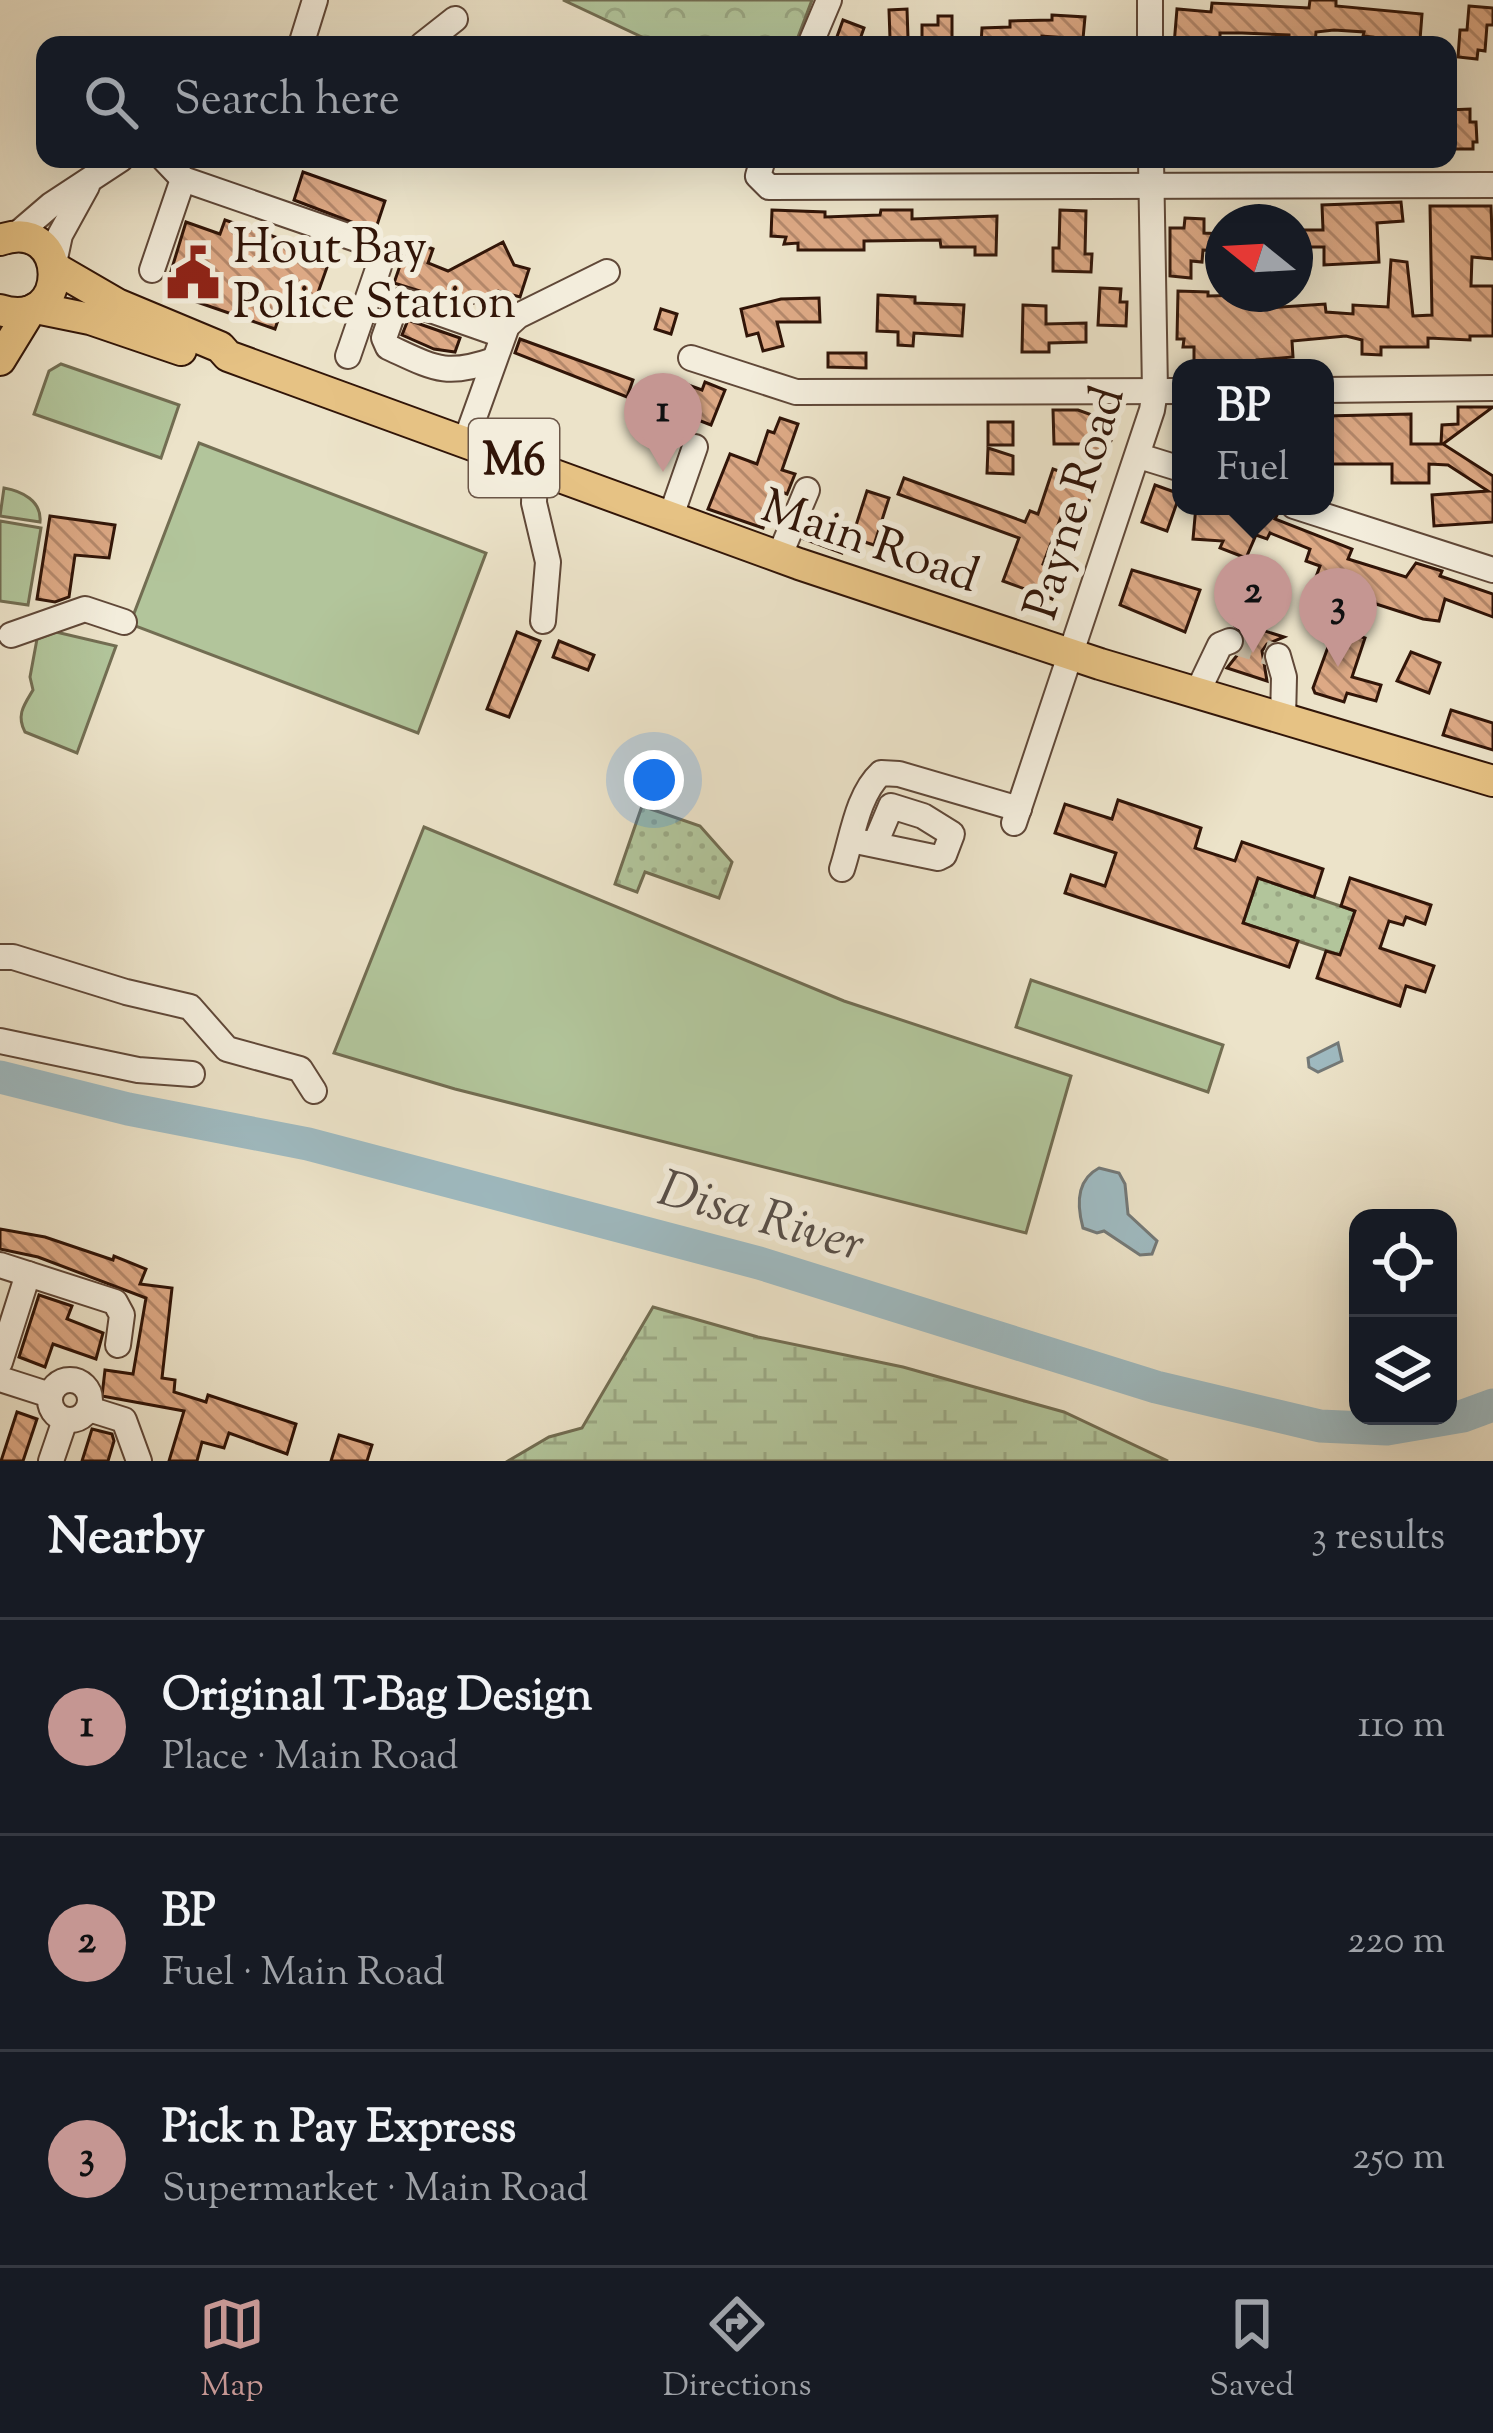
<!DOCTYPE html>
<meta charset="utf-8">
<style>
:root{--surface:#171b24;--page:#20242c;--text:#f1f3f6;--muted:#9ea1a6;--line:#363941;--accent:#c59692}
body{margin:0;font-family:"Sorts Mill Goudy",serif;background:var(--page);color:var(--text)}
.controls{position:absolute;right:36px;bottom:36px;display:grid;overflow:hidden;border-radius:24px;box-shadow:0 12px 48px #0002}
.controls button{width:108px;height:108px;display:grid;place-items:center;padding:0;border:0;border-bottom:3px solid var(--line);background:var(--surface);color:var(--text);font:60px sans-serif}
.compass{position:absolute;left:1205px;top:204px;width:108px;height:108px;border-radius:50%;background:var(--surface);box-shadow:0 12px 48px #0002;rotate:288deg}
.you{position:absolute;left:654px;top:780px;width:42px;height:42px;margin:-30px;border:9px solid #fff;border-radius:50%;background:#1a73e8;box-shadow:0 0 0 18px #1a73e833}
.badge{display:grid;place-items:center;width:78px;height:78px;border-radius:50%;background:var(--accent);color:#111;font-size:39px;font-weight:700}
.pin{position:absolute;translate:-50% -99px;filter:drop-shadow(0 3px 6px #0008)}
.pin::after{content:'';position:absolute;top:63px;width:42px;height:36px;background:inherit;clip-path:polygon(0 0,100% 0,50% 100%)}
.popup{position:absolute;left:1172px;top:359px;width:162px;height:156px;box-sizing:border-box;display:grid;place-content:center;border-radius:24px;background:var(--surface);filter:drop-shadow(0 3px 9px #0005);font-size:39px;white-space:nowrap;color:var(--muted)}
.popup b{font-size:45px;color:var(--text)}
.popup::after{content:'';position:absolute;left:50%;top:100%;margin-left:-24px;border:24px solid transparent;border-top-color:var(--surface)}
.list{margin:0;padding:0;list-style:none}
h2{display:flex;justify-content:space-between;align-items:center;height:156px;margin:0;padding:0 48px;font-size:51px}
h2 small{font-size:39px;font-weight:400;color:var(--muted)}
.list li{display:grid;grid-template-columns:78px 1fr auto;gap:36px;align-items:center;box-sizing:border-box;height:216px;padding:0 48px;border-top:3px solid var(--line)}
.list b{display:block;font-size:45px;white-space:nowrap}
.list p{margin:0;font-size:39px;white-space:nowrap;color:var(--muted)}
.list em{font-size:39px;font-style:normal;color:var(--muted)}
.icon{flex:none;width:66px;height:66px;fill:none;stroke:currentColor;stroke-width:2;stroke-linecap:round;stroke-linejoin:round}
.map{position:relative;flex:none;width:1493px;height:1461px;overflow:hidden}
.search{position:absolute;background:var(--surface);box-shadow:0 12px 48px #0002;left:36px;right:36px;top:36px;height:132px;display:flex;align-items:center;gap:30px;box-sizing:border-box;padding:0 42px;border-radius:24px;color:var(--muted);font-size:45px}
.sheet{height:804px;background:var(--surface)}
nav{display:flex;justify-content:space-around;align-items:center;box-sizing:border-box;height:168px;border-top:3px solid var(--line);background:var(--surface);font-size:33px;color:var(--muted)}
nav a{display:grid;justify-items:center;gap:6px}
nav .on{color:var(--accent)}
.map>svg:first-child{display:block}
.forest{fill:url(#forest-crowns);stroke:#726d52;stroke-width:3}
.wetland{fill:url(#wetland-marsh);stroke:#726d52;stroke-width:3}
.park{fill:url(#park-dots);stroke:#726d52;stroke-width:3}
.pitch{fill:#b2c59b;stroke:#726d52;stroke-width:3}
.water{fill:#9fbbc2;stroke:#737978;stroke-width:3}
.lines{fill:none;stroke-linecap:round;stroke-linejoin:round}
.river{stroke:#9fbbc2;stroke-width:33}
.building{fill:url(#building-back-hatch);stroke:#311508;stroke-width:3}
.minor-tunnel{stroke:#c7baa2;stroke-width:24;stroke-dasharray:24 12;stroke-linecap:butt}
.minor-casing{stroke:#604838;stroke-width:28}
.major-casing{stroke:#311508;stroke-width:34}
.minor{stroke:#f3eddc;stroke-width:24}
.major{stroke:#e6c284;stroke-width:30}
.labels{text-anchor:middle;stroke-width:12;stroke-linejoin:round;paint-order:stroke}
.shield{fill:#f3eddc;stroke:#6b5648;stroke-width:3}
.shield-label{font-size:45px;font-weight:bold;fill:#311508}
.poi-label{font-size:48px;fill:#311508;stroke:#f3eddc;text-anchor:start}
.street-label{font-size:48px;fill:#311508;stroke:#f3eddc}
.water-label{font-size:51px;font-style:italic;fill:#584f49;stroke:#f3eddc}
</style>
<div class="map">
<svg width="1493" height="1461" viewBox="0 0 1493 1461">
<defs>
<pattern id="forest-crowns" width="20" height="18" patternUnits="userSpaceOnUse" patternTransform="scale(3)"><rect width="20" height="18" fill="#b2c59b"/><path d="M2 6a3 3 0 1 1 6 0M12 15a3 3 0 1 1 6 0" fill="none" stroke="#9aa884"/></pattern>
<pattern id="wetland-marsh" width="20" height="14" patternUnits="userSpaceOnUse" patternTransform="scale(3)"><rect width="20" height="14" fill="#b2c59b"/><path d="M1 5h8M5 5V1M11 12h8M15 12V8" fill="none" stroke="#9aa884"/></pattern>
<pattern id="park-dots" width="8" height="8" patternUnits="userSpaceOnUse" patternTransform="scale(3)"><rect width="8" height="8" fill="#b2c59b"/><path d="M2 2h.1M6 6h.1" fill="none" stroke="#9aa884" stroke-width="1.8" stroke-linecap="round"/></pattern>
<pattern id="building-back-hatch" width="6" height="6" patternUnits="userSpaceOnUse" patternTransform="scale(3)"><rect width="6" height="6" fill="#dda985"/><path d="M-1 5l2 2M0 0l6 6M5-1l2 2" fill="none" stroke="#b4886b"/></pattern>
</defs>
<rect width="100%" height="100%" fill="#ece3c9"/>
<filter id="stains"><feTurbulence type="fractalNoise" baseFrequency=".00167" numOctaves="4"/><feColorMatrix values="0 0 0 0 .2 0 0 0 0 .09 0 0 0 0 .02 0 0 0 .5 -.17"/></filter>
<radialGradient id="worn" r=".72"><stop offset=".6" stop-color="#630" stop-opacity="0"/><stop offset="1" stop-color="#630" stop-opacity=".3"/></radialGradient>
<path class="forest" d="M563 0H812L795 45H659Z"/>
<path class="wetland" d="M653 1307 758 1337 903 1367 1064 1412 1168 1461H508L549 1437 582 1428Z"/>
<g class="park">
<path d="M642 806 700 826 732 862 719 898 645 872 637 892 615 884Z"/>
<path d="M1258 878 1355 911 1340 955 1243 923Z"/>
</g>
<g class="pitch">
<path d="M61 364 179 405 161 458 34 414 49 371Z"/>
<path d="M199 443 486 553 418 733 130 624Z"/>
<path d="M4 488C22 491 42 501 40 522L0 516Z"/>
<path d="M0 521 41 528 28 605 0 601Z"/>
<path d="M56 632 116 646 77 753 25 732C16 715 24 705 33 690L30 677 37 639Z"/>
<path d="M424 827 844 1001 1071 1076 1026 1233 455 1089 334 1053Z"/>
<path d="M1031 980 1223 1045 1208 1092 1016 1027Z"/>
</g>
<g class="water">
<path d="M1338 1043 1342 1061 1318 1072 1309 1067 1308 1058Z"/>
<path d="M1099 1168 1119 1173 1125 1184 1128 1214 1157 1241 1152 1254 1140 1255 1104 1231 1097 1233 1083 1228C1077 1206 1076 1180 1099 1168Z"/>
</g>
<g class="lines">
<path class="river" d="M0 1077 128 1109 308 1144 759 1263 1156 1387 1320 1426 1387 1429 1463 1416 1493 1405"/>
</g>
<g class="building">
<path d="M1310 0H1336V6L1422 14 1420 40 1395 38 1394 45 1373 44V37L1363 36 1364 32 1334 30 1316 32 1315 45H1289V35L1242 33H1220V38L1206 37 1205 42 1197 41V45H1174L1177 9 1211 12 1212 3 1309 8Z"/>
<path d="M1469 6 1493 8V25H1487L1485 51 1478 50 1477 59 1458 57 1460 30H1467Z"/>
<path d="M907 9 908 38H890L889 10Z"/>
<path d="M1052 15 1085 17 1083 39 1042 36V45H981L982 28 1010 27V21L1052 20Z"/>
<path d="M938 16H952V45H922V25H938Z"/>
<path d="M843 20 864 28 858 45H834Z"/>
<path d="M1470 109V122H1476L1477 142H1473V149H1448V110Z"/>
<path d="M303 172 385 201 375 231 294 200Z"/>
<path d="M1401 202 1403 221 1377 223 1379 262 1324 265V247H1303V230H1323L1322 205Z"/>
<path d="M1430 206H1491L1493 259 1472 257 1471 286H1493V336H1470V340L1428 338V347H1381V355L1362 354V340L1346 336 1292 341 1293 357 1257 360V368L1194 366V347H1183L1184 339H1177L1178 291 1208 292V296L1250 295V309L1325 304 1326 312 1353 314V305L1388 307 1391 260 1407 262 1413 316 1432 315Z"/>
<path d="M772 210 825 212V217L880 215 881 210H912V219L997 216 996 255H975V247H941L940 240 864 241V250H798V243L784 244 786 237 771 236Z"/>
<path d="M1060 210 1086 211 1085 254H1092L1091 272 1053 271V248H1059Z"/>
<path d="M1185 218 1204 219V233L1223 234V251L1203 250 1202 262 1191 261V278L1170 276V228H1184Z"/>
<path d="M225 220 331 256 315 301 288 291 275 329 165 291 186 222 220 234Z"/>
<path d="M409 240 433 249 428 263 448 271 503 242 514 265 529 269 520 297 498 291 468 306 394 283Z"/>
<path d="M1100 288 1121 289 1120 302H1127L1126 326 1098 325Z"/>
<path d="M878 295 915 297V303L964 305 962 336 914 333 913 346 898 345V332L877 331Z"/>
<path d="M819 298 820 322H777L783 346 763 351 758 333 747 336 741 309 781 299Z"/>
<path d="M1023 305 1046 306V324L1086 323V342L1049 343V352H1022Z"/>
<path d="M661 309 677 314 671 334 655 329Z"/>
<path d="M408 320 460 338 455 352 434 349 402 335Z"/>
<path d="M520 339 633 380 627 397 515 353Z"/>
<path d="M828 353H866V368L828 367Z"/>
<path d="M669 378 702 390 705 382 725 390 711 425 659 405Z"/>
<path d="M1458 407H1493L1443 444 1493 476V522L1434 526 1432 495 1488 491 1448 465 1429 464V483H1392V464H1325V416L1411 414V444H1441L1442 425 1458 424Z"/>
<path d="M1053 410H1078L1117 424 1104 460 1087 454 1091 444H1054Z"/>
<path d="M780 418 798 424 782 470 795 474 787 494 776 490 763 528 708 509 730 454 757 464 768 431 774 433Z"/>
<rect x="988" y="422" width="25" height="23"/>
<path d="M988 448 1013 456V474L987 473Z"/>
<path d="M1053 469 1088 481 1085 490 1092 492 1086 510 1066 504 1043 564 1062 571 1052 599 1003 581 1019 538 898 494 904 478 1025 522 1030 511 1038 514Z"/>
<path d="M1155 485 1180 494 1167 531 1142 522Z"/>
<path d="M867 491 889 498 874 545 852 538Z"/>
<path d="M1196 506H1219V509L1257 525 1263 510 1277 515 1275 519 1352 549 1348 559 1406 577 1416 563 1442 571 1440 576 1493 594V617L1445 599 1439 621 1423 619 1329 589 1331 583 1316 577 1320 566 1306 561 1310 549 1270 533 1267 539 1256 535 1246 558 1220 548 1223 541 1193 539Z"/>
<path d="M50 516 115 525 109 558 75 555 69 597 55 602 37 599Z"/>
<path d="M817 516 851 528 842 553 804 539Z"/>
<path d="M1132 570 1200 590 1185 632 1120 605Z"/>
<path d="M1236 622 1284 637 1267 644 1262 651 1267 681 1227 668 1246 644 1245 634 1235 626Z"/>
<path d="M1335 628 1365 638 1352 677 1381 685 1376 701 1347 693 1344 702 1315 693 1313 688Z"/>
<path d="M517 632 540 641 509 717 487 709Z"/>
<path d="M559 641 594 655 588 670 553 657Z"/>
<path d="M1411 652 1440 663 1429 693 1397 681Z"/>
<path d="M1451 710 1493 723V750L1443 735Z"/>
<path d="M1118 800 1201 828 1195 848 1235 861 1242 842 1323 869 1314 897 1258 878 1243 923 1298 941 1289 967 1065 893 1071 875 1105 886 1116 853 1055 833 1065 804 1112 819Z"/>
<path d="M1350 878 1431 905 1425 924 1406 917 1403 925 1389 921 1380 948 1434 966 1425 992 1406 986 1400 1006 1317 978 1326 951 1340 955 1355 911 1341 906Z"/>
<path d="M0 1229 45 1237 113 1260 114 1256 146 1269 140 1284 172 1288 162 1378 175 1380 174 1392 206 1402 208 1395 296 1424 287 1454 229 1433 224 1448 202 1442 197 1461H169L184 1411 102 1396 105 1370 133 1374 146 1298 38 1257 0 1249Z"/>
<path d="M39 1295 72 1306 67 1319 103 1333 96 1359 53 1344 45 1367 19 1357Z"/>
<path d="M17 1412 37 1419 23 1461H1Z"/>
<path d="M92 1429 112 1434 114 1441 108 1461H82Z"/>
<path d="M339 1435 372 1445 367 1461H331Z"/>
</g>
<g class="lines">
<path class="minor-tunnel" d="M1230 641 1278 656"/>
<defs>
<g id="minor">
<path d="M1150 0V45"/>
<path d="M301 45 315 0"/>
<path d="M422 45 455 19"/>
<path d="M810 45 829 0"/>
<path d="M763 159 758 176 769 187 1493 185"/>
<path d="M183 179 359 240 378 254 379 266 348 356"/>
<path d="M16 235 51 205 121 159"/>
<path d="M54 263 60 235 87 186"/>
<path d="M152 270 183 179 164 159"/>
<path d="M691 358 796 392 1181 391"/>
<path d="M494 360C445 377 434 368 388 347L384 338 396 304 402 300 502 335"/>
<path d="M1325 390 1493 388"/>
<path d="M466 440 507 326 518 316 607 272"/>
<path d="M1139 456 1181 469"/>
<path d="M535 465 534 503 548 562 543 621"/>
<path d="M1294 506 1493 570"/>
<path d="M671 516 695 447"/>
<path d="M779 557 807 490"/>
<path d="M11 635 85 609 124 622"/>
<path d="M1278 656 1284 677 1283 719"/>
<path d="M1197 693 1220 645 1230 641"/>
<path d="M1014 823 1152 410 1155 391 1151 159"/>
<path d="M851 840 938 858 944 855 952 834 923 816 891 806 875 844"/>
<path d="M842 869C852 839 857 795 881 773L899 774 1019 809"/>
<path d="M0 957H13L126 992 190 1007 227 1049 300 1069 314 1091"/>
<path d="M0 1041 138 1070 192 1074"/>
<path d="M0 1265 115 1302 122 1315 118 1345"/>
<path d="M0 1362 28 1274"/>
<path d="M0 1379 50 1395"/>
<circle cx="70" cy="1400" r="20"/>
<path d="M89 1409 124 1420 139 1461"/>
<path d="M51 1461 65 1420"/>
</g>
<g id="major">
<path d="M0 240C71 215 72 333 0 310"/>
<path d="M55 268 117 304 220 347 228 356 799 564 1100 664 1493 781"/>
<path d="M36 308 90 319 181 350"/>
<path d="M0 360 30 311"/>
</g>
</defs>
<use href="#minor" class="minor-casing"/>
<use href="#major" class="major-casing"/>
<use href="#minor" class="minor"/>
<use href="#major" class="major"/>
</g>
<defs>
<symbol id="civic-bare" viewBox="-9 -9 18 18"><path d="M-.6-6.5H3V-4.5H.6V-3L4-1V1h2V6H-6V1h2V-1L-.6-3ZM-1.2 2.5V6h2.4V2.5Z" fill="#8f2418" stroke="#f3eddc" stroke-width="2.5" paint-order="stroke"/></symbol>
</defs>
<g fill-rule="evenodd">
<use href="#civic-bare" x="155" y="235" width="76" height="76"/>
</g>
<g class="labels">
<rect class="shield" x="469" y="419" width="90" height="78" rx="9"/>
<g class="shield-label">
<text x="514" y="474">M6</text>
</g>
<g class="poi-label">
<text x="233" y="262">Hout Bay<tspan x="233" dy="55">Police Station</tspan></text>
</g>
<g class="street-label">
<text transform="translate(1072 502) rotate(-73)" y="17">Payne Road</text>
<text transform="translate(871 539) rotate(19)" y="17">Main Road</text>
</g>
<g class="water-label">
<text transform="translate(762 1214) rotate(16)" y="18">Disa River</text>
</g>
</g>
<rect width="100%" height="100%" filter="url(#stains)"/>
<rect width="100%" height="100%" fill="url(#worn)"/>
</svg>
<div class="controls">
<button><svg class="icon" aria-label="locate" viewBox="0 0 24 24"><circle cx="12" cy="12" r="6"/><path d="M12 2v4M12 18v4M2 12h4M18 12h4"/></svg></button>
<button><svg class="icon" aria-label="layers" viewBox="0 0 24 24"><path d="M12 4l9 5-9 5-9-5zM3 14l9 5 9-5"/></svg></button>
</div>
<svg class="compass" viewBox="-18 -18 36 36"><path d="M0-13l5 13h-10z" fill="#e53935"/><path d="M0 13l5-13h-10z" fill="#9ea1a6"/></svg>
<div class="you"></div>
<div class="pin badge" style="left:663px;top:472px">1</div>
<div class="pin badge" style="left:1253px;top:653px">2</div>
<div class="popup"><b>BP</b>Fuel</div>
<div class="pin badge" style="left:1338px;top:667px">3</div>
<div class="search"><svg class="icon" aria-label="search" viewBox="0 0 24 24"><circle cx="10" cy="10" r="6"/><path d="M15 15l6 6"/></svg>Search here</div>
</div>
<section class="sheet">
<h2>Nearby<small>3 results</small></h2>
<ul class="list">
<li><span class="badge">1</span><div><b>Original T-Bag Design</b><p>Place · Main Road</p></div><em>110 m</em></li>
<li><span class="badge">2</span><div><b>BP</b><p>Fuel · Main Road</p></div><em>220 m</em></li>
<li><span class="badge">3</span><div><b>Pick n Pay Express</b><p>Supermarket · Main Road</p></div><em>250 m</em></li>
</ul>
</section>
<nav>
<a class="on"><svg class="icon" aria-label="map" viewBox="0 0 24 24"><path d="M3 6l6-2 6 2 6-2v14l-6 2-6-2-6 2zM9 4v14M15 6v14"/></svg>Map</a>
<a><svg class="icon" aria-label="directions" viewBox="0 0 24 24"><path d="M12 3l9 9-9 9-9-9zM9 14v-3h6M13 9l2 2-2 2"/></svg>Directions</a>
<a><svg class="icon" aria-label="saved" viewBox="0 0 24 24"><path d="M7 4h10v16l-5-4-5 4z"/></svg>Saved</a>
</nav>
